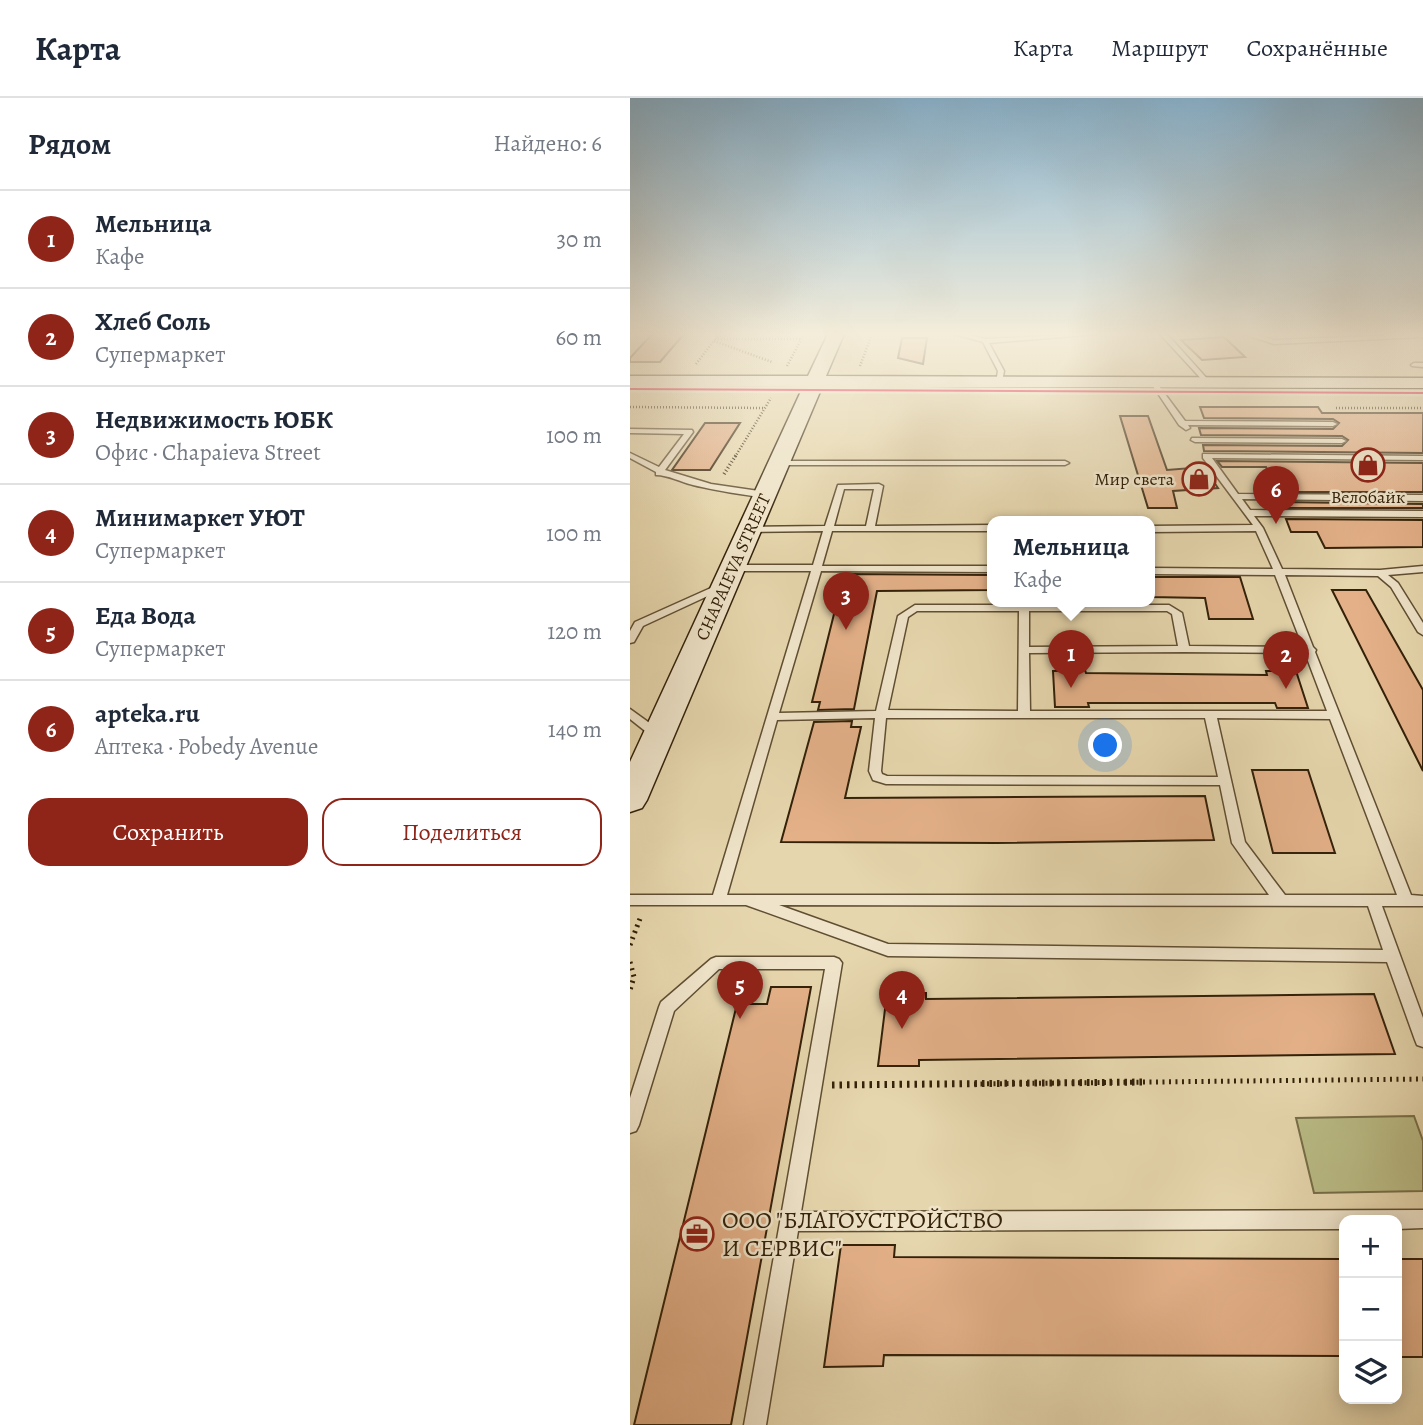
<!DOCTYPE html>
<html lang="ru">
<meta charset="utf-8">
<style>
:root{--surface:#fff;--page:#f6f6f7;--text:#1f2937;--muted:#747a83;--line:#e0e1e3;--accent:#8f2418}
body{margin:0;font-family:Alegreya,serif;background:var(--page);color:var(--text)}
.controls{position:absolute;right:21px;bottom:21px;display:grid;overflow:hidden;border-radius:14px;box-shadow:0 4px 18px #0003}
.controls button{width:63px;height:63px;display:grid;place-items:center;padding:0;border:0;border-bottom:2px solid var(--line);background:var(--surface);color:var(--text);font:35px sans-serif}
.you{position:absolute;left:476px;top:648px;width:24px;height:24px;margin:-18px;border:5px solid #fff;border-radius:50%;background:#1a73e8;box-shadow:0 0 0 10px #1a73e833}
.badge{display:grid;place-items:center;width:46px;height:46px;border-radius:50%;background:var(--accent);color:#fff;font-size:23px;font-weight:700}
.pin{position:absolute;translate:-50% -58px;filter:drop-shadow(0 2px 4px #0008)}
.pin::after{content:'';position:absolute;top:37px;width:24px;height:21px;background:inherit;clip-path:polygon(0 0,100% 0,50% 100%)}
.popup{position:absolute;left:357px;top:418px;width:168px;height:91px;box-sizing:border-box;display:grid;place-content:center;border-radius:14px;background:var(--surface);filter:drop-shadow(0 2px 5px #0005);font-size:23px;white-space:nowrap;color:var(--muted)}
.popup b{font-size:26px;color:var(--text)}
.popup::after{content:'';position:absolute;left:50%;top:100%;margin-left:-14px;border:14px solid transparent;border-top-color:var(--surface)}
.list{margin:0;padding:0;list-style:none}
h2{display:flex;justify-content:space-between;align-items:center;height:91px;margin:0;padding:0 28px;font-size:30px}
h2 small{font-size:23px;font-weight:400;color:var(--muted)}
.list li{display:grid;grid-template-columns:46px 1fr auto;gap:21px;align-items:center;box-sizing:border-box;height:98px;padding:0 28px;border-top:2px solid var(--line)}
.list b{display:block;font-size:26px;white-space:nowrap}
.list p{margin:0;font-size:23px;white-space:nowrap;color:var(--muted)}
.list em{font-size:23px;font-style:normal;color:var(--muted)}
.actions{display:flex;gap:14px;padding:21px 28px}
.actions a{flex:1;padding:16px 0;border:2px solid var(--accent);border-radius:21px;text-align:center;font-size:24px;color:var(--accent)}
.actions .main{background:var(--accent);color:#fff}
.icon{flex:none;width:38px;height:38px;fill:none;stroke:currentColor;stroke-width:2;stroke-linecap:round;stroke-linejoin:round}
.map{position:relative;flex:none;width:793px;height:1327px;overflow:hidden}
header{display:flex;align-items:center;gap:42px;box-sizing:border-box;height:98px;padding:0 35px;background:var(--surface);border-bottom:2px solid var(--line)}
header strong{font-size:33px}
nav{display:flex;gap:38px;margin-inline-start:auto;font-size:24px}
main{display:flex}
aside{flex:1;background:var(--surface)}
.map>svg:first-child{display:block}
.green{fill:#babc86;stroke:#766e48;stroke-width:2}
.building{fill:#e3b088;stroke:#332109;stroke-width:2}
.lines{fill:none;stroke-linecap:round;stroke-linejoin:round}
.lane-casing{stroke:#604e32;stroke-width:3}
.secondary-casing{stroke:#332109;stroke-width:3}
.path-far3{stroke:#332109;stroke-width:2.5;stroke-dasharray:1 2;stroke-linecap:butt}
.path-far2{stroke:#332109;stroke-width:3.5;stroke-dasharray:1 2.5;stroke-linecap:butt}
.path-far1{stroke:#332109;stroke-width:5;stroke-dasharray:2 4.5;stroke-linecap:butt}
.path{stroke:#332109;stroke-width:7;stroke-dasharray:2.5 5;stroke-linecap:butt}
.lane{fill:#efe4ca;fill-rule:evenodd}
.secondary{fill:#efe4ca;fill-rule:evenodd}
.tram-1-casing{stroke:#efe4ca;stroke-width:5}
.tram-1{fill:#e4002b;fill-rule:evenodd}
.labels{text-anchor:middle;stroke-width:5;stroke-linejoin:round;paint-order:stroke}
.far-poi-label{font-size:18px;fill:#332109;stroke:#efe4ca;text-anchor:end}
.far-street-label{font-size:18px;fill:#332109;stroke:#efe4ca}
.near-poi-label{font-size:24px;fill:#332109;stroke:#efe4ca;text-anchor:start}
</style>
<header>
<strong>Карта</strong>
<nav><a>Карта</a><a>Маршрут</a><a>Сохранённые</a></nav>
</header>
<main>
<aside>
<h2>Рядом<small>Найдено: 6</small></h2>
<ul class="list">
<li><span class="badge">1</span><div><b>Мельница</b><p>Кафе</p></div><em>30 m</em></li>
<li><span class="badge">2</span><div><b>Хлеб Соль</b><p>Супермаркет</p></div><em>60 m</em></li>
<li><span class="badge">3</span><div><b>Недвижимость ЮБК</b><p>Офис · Chapaieva Street</p></div><em>100 m</em></li>
<li><span class="badge">4</span><div><b>Минимаркет УЮТ</b><p>Супермаркет</p></div><em>100 m</em></li>
<li><span class="badge">5</span><div><b>Еда Вода</b><p>Супермаркет</p></div><em>120 m</em></li>
<li><span class="badge">6</span><div><b>apteka.ru</b><p>Аптека · Pobedy Avenue</p></div><em>140 m</em></li>
</ul>
<div class="actions"><a class="main">Сохранить</a><a>Поделиться</a></div>
</aside>
<div class="map">
<svg width="793" height="1327" viewBox="0 0 793 1327">
<rect width="100%" height="100%" fill="#e6d6ad"/>
<filter id="stains"><feTurbulence type="fractalNoise" baseFrequency=".00286" numOctaves="4"/><feColorMatrix values="0 0 0 0 .2 0 0 0 0 .09 0 0 0 0 .02 0 0 0 .5 -.17"/></filter>
<radialGradient id="worn" r=".72"><stop offset=".6" stop-color="#630" stop-opacity="0"/><stop offset="1" stop-color="#630" stop-opacity=".3"/></radialGradient>
<path class="green" d="M784 1018 793 1043V1093L684 1095 666 1020Z"/>
<g class="building">
<path d="M22 236H54L30 264H0V260Z"/>
<path d="M594 239 615 259 572 262 551 242Z"/>
<path d="M272 240H297L293 266 268 260Z"/>
<path d="M570 309H688L692 315H793V355L574 353 573 347 712 348 718 342 712 338 571 337 569 330 703 331 709 325 703 321 574 320Z"/>
<path d="M490 318H518L537 372 574 369 588 390 543 393 547 410H518Z"/>
<path d="M75 325H110L80 372H42Z"/>
<path d="M587 363 793 365V394H646L636 369H592Z"/>
<path d="M650 404 793 406V410H652Z"/>
<path d="M656 421 793 422V449L695 450 687 434H661Z"/>
<path d="M214 476 362 477V492L247 493 224 611 188 612 190 604H182Z"/>
<path d="M520 479H610L623 521H579L575 500 520 499Z"/>
<path d="M702 492H736L793 592V673Z"/>
<path d="M455 572 456 575 637 577 636 573H666L678 610H647L645 605H458L459 609H425L423 573Z"/>
<path d="M222 623 221 629H231L215 700 575 698 584 742 366 745 151 744 184 624Z"/>
<path d="M622 672H678L705 755H643Z"/>
<path d="M141 889H181L101 1327H4L107 906H137Z"/>
<path d="M257 895H296V901L744 896 765 956 289 962V968H248Z"/>
<path d="M211 1147H265L264 1159 714 1161V1258L254 1257 253 1268 194 1269Z"/>
<rect x="767" y="1161" width="26" height="98"/>
</g>
<g class="lines">
<defs>
<g id="lane">
<path d="M324 236H335L355 241 467 236 359 245 374 273 372 284 369 286 366 284 368 273 353 244Z"/>
<path d="M530 236H537L580 284V286H576Z"/>
<path d="M613 236H623L644 242 793 236V239L644 246Z"/>
<path d="M784 265H793V269L782 268 781 267Z"/>
<path d="M522 284H526L555 323 703 324 707 326 703 328 558 327 560 330 556 332 549 327 521 285Z"/>
<path d="M0 331 62 332 63 334 35 372 81 386 135 394 139 397 135 400C111 396 87 393 63 387 51 384 38 377 26 377V374L0 360V355L29 369 54 336 0 335Z"/>
<path d="M562 340 712 341 716 343 712 345 565 344 561 342Z"/>
<path d="M573 356 793 358V362L582 360 608 396 793 397V403L612 401 620 412 793 413V419L624 418 633 430 652 471 750 472 793 468V474L758 477 768 485 793 525V537L788 534 761 489 748 478 655 477 683 549 686 552 685 554 781 797 793 798V808H752L793 920V949L787 947 785 942 757 864 258 858 116 807H0V797H83L181 473H103L98 470 103 467H183L193 433 120 434 116 431 117 429 195 428 208 387 249 386 253 388 245 428 362 427V433H202L192 468H362V474L191 473 149 615 246 613 268 518 285 507H539L552 515 559 548 673 549 645 477 520 476V470L643 471 626 433 520 434V428L623 427 573 360ZM214 391H244L236 428H204ZM287 513H389L388 613 258 612 278 519ZM399 513H537L542 516 548 548 399 549ZM554 554 675 555 697 613H400L399 555ZM245 620 239 673 243 682 256 686 590 687 602 745 639 797H97L147 622ZM256 620H575L588 679 257 678 252 676 251 673ZM587 620 700 621 767 797H655L615 744ZM149 807 738 808 753 852 258 846Z"/>
<path d="M146 363H435L439 365 435 367H149L145 365Z"/>
<path d="M92 485 97 488 95 490 13 528 4 544 0 545V533L5 524Z"/>
<path d="M0 611 32 634 34 637 32 640H24L0 621Z"/>
<path d="M86 859H204L209 861 212 865 171 1114 793 1112V1130L767 1131V1122H714V1131L168 1133 136 1327H114L195 871H89L44 913 9 1027 6 1033 0 1035V1000L29 909 31 904 81 861Z"/>
</g>
<path id="secondary" d="M198 236H214L196 278 793 280V290L192 289 17 702 12 710 0 714V664L173 289 0 288V278H178Z"/>
</defs>
<use href="#lane" class="lane-casing"/>
<use href="#secondary" class="secondary-casing"/>
<g class="path-far3">
<path d="M87 239 100 236"/>
<path d="M85 241H172"/>
<path d="M84 243 142 264"/>
<path d="M66 266 89 236"/>
<path d="M157 268 174 236"/>
<path d="M230 268 242 236"/>
<path d="M0 309 135 310"/>
<path d="M706 310H793"/>
<path d="M105 359 141 300"/>
</g>
<path class="path-far2" d="M94 376 106 357"/>
<g class="path-far1">
<path d="M0 847 11 818"/>
<path d="M0 864 4 879 0 892"/>
<path d="M344 986 793 981"/>
</g>
<path class="path" d="M202 987 517 984"/>
<use href="#lane" class="lane"/>
<use href="#secondary" class="secondary"/>
<defs>
<path id="tram-1" d="M0 290 793 294V296L0 292Z"/>
</defs>
<use href="#tram-1" class="tram-1-casing"/>
<use href="#tram-1" class="tram-1"/>
</g>
<linearGradient id="sky" x2="0" y2="1"><stop stop-color="#88b5d2"/><stop offset="0.56" stop-color="#f4edda"/><stop offset="1" stop-color="#f4edda" stop-opacity="0"/></linearGradient>
<rect width="793" height="422" fill="url(#sky)"/>
<defs>
<symbol id="shop-ring" viewBox="-11 -11 22 22"><circle r="9.5" fill="#efe4ca" stroke="#8f2418" stroke-width="1.5"/><path d="M-5-2.5h2.3a2.7 3.5 0 0 1 5.4 0H5L5.5 6h-11ZM-1.5-2.5h3a1.5 2.3 0 0 0-3 0Z" fill="#8f2418"/></symbol>
<symbol id="office-ring" viewBox="-11 -11 22 22"><circle r="9.5" fill="#efe4ca" stroke="#8f2418" stroke-width="1.5"/><path d="M-6-3h4V-5.5h4V-3h4V5H-6ZM-1-4.5V-3h2v-1.5ZM-6 0V1H6V0Z" fill="#8f2418"/></symbol>
</defs>
<g fill-rule="evenodd">
<use href="#shop-ring" x="719" y="348" width="38" height="38"/>
<use href="#shop-ring" x="550" y="362" width="38" height="38"/>
<use href="#office-ring" x="48" y="1117" width="38" height="38"/>
</g>
<g class="labels">
<g class="far-poi-label">
<text x="544" y="387">Мир света</text>
<text x="738" y="405" text-anchor="middle">Велобайк</text>
</g>
<g class="far-street-label">
<text transform="translate(103 469) rotate(-66)" y="6">CHAPAIEVA STREET</text>
</g>
<g class="near-poi-label">
<text x="92" y="1130">ООО "БЛАГОУСТРОЙСТВО<tspan x="92" dy="28">И СЕРВИС"</tspan></text>
</g>
</g>
<rect width="100%" height="100%" filter="url(#stains)"/>
<rect width="100%" height="100%" fill="url(#worn)"/>
</svg>
<div class="controls">
<button>+</button>
<button>−</button>
<button><svg class="icon" aria-label="layers" viewBox="0 0 24 24"><path d="M12 4l9 5-9 5-9-5zM3 14l9 5 9-5"/></svg></button>
</div>
<div class="you"></div>
<div class="pin badge" style="left:441px;top:590px">1</div>
<div class="popup"><b>Мельница</b>Кафе</div>
<div class="pin badge" style="left:656px;top:591px">2</div>
<div class="pin badge" style="left:216px;top:532px">3</div>
<div class="pin badge" style="left:272px;top:931px">4</div>
<div class="pin badge" style="left:110px;top:921px">5</div>
<div class="pin badge" style="left:646px;top:426px">6</div>
</div>
</main>
